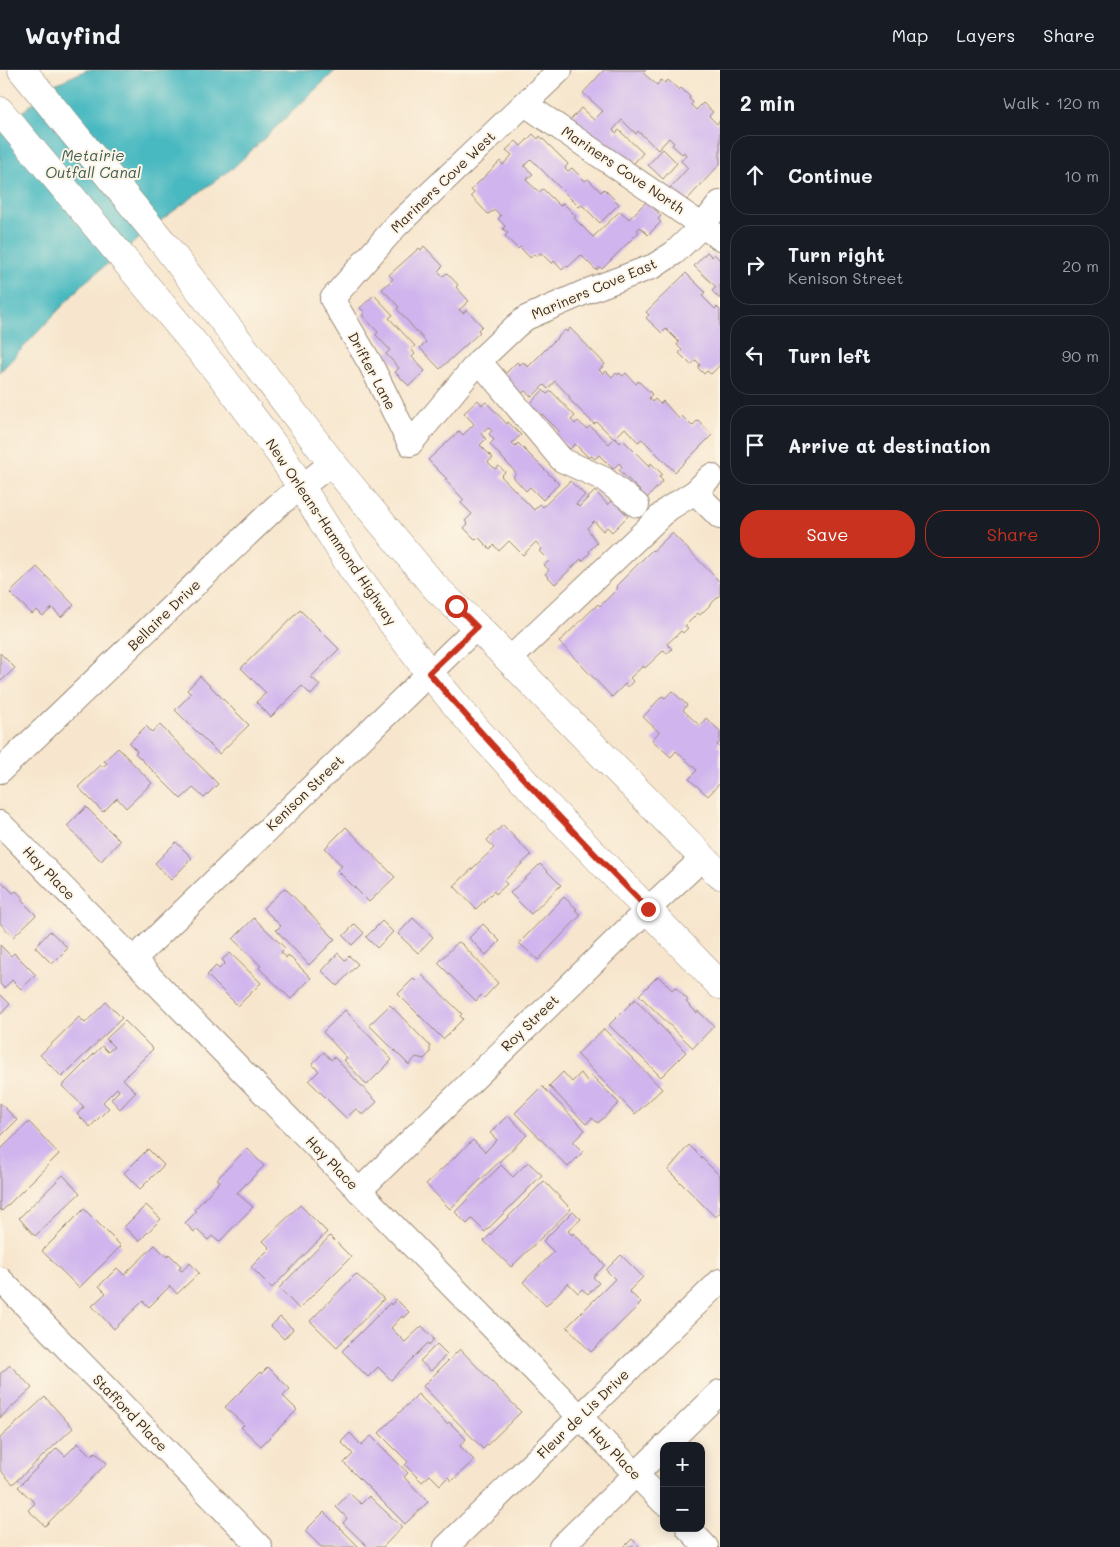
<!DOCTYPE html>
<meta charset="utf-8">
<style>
:root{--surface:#171b24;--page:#20242c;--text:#f1f3f6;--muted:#9ea1a6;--line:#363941;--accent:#c8321e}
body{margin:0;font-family:Mali,sans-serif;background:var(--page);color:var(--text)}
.controls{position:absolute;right:15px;bottom:15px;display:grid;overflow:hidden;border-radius:10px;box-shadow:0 2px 12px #0003}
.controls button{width:45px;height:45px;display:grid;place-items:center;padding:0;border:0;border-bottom:1px solid var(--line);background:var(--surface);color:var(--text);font:25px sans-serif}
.stop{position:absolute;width:15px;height:15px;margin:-11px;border:4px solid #c8321e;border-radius:50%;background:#fff}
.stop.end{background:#c8321e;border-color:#fff;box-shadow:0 1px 5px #0008}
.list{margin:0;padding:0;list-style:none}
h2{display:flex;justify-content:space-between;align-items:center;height:65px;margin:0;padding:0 20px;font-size:21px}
h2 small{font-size:16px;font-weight:400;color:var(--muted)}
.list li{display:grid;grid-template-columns:32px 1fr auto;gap:15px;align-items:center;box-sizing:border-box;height:80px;margin:0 10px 10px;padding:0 10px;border:1px solid var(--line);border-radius:20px}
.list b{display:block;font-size:19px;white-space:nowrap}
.list p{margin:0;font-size:16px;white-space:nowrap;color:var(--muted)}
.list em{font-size:16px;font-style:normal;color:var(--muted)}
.actions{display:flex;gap:10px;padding:15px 20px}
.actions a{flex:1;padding:11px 0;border:1px solid var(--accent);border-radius:20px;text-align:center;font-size:18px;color:var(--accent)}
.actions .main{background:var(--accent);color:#fff}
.icon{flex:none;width:28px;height:28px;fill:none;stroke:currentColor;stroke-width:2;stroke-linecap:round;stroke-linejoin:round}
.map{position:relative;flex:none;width:720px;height:1477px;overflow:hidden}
header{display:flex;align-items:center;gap:30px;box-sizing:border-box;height:70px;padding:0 25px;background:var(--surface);border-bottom:1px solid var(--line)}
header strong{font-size:24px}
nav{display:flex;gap:28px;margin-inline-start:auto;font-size:18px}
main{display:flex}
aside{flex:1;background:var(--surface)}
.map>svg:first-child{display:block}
.water{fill:#4ab9c1;stroke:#427270}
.building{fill:#cfb4ee}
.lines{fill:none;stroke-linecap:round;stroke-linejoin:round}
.minor-casing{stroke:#998876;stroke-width:26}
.major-casing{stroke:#998876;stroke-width:29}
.minor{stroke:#fff;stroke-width:24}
.major{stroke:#fff;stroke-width:28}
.route{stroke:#c8321e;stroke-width:6}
.labels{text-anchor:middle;stroke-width:4;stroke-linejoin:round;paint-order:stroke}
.street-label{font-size:14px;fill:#3b2a1e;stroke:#fcf5e5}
.water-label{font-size:15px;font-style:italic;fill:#405c57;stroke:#fcf5e5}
</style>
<header>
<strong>Wayfind</strong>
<nav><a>Map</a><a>Layers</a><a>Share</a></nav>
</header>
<main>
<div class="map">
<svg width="720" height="1477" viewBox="0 0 720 1477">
<rect width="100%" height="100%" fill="#fcf5e5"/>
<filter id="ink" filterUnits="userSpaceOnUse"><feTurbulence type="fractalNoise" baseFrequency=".02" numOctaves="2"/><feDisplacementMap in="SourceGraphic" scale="10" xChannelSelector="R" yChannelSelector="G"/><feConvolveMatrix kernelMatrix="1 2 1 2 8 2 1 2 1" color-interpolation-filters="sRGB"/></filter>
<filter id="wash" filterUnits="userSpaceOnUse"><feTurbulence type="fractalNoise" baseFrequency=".0096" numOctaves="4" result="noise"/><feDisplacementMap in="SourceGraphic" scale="20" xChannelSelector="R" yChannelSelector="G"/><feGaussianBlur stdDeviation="1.12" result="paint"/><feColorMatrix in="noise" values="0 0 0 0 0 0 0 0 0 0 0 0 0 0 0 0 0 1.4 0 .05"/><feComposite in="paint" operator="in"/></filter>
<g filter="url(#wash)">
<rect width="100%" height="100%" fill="#f7e6cd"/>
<path class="water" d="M87 0H336L234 97 160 151 85 212 0 302V61L55 14Z"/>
<g id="blocks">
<g class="building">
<path d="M604 0H646L643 3 657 15 661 10 665 13 668 10 679 20 681 18 690 27 689 29 693 32 691 35 696 40 703 33 713 42 709 46 717 54 720 50V94L685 132 670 118 688 98 681 91 686 85 684 82 682 84 672 75 674 73 669 68 658 80 638 61 636 64 622 50 613 60 616 63 619 60 643 83 628 100 567 54 581 38 594 50 603 41 583 23Z"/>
<path d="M533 64 538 69 540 66 568 94 565 98 568 101 572 98 585 111 588 109 601 122 604 119 619 134 600 153 582 135 579 137 531 89 524 96 533 104 526 110 539 122 543 119 560 136 563 133 576 146 574 148 593 167 620 141 629 149 647 131 661 146 658 149 661 152 648 165 640 157 637 160 639 162 602 199 600 197 596 200 581 185 568 197 566 196 562 200 554 191 552 194 541 183 536 187 534 184 530 188 520 177 518 179 505 166 508 163 503 159 505 156 498 149 501 146 495 140 488 144 471 126 474 123 471 120 500 91 503 95 512 85 506 80 516 71 521 76Z"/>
<path d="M663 79 677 93 663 109 648 95Z"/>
<path d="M424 176 443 196 438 201 443 206 447 203 458 215 456 217 469 231 459 240 463 243 467 240 482 256 478 260 480 262 440 299 420 278 426 272 397 239 399 237 382 219 393 209 389 205 419 178 421 180Z"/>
<path d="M707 182 712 187 714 184 720 190V229L712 221 716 217 694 196Z"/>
<path d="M686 203 705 222 702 226 715 239 717 237 720 240V295L711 304 707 301 704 304 698 298 700 295 696 290 691 295 679 283 682 280 677 275 679 272 666 259 662 263 646 248 649 245 646 242Z"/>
<path d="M374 225 393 245 389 248 415 276 411 279 415 284 412 287 425 301 409 316 395 302 399 298 386 284 390 280 376 265 378 262 362 245 365 242 360 238Z"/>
<path d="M570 258 605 294 599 300 603 304 606 301 612 307 616 303 618 305 619 303 623 306 626 303 636 314 638 311 652 324 649 328 652 332 655 329 660 334 663 331 679 349 682 346 692 356 698 350 712 365 675 402 642 369 638 372 625 358 614 369 597 352 594 354 569 329 570 327 555 311 548 319 544 315 532 327 525 321 519 326 504 305 517 292 520 295 523 292 528 297 565 260 567 262Z"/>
<path d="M543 320 547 324 551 321 575 346 571 350 575 354 578 351 587 359 590 356 609 374 615 368 620 373 623 370 649 396 651 393 662 404 659 407 663 411 647 428 619 400 622 397 619 393 613 399 599 385 595 389 591 386 589 388 575 374 570 379 555 365 559 361 542 344 539 347 528 336Z"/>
<path d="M478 330 482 335 486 332 507 354 508 352 521 365 512 373 515 376 518 373 559 414 543 430 530 417 526 421 513 407 516 403 490 374 494 370 489 364 492 361 488 357 481 364 486 369 480 375 493 388 488 392 495 399 499 396 505 402 501 406 534 440 540 434 543 437 570 411 585 425 576 434 579 437 595 421 608 435 613 430 628 446 612 462 607 457 603 461 594 451 587 458 597 473 589 481 590 483 582 491 581 489 555 514 545 504 549 500 544 495 549 491 539 481 542 479 536 472 523 485 509 471 499 481 494 475 490 479 478 467 476 470 464 458 468 454 465 451 472 444 461 433 464 430 445 410 447 409 428 390 459 361 463 365 474 354 464 343Z"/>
<path d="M672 463 720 512V525L700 545 698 543 685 556 688 558 683 563 681 561 667 574 672 579 667 584 664 580 645 598 643 596 630 608 633 611 628 617 625 614 612 627 559 572 598 534 600 536 618 518 616 516 652 480 653 481Z"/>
<path d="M37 497 74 535 61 547 52 538 43 546 37 540 32 544 10 523Z"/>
<path d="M300 540 339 579 311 607 320 615 311 625 302 616 271 647 256 632 266 623 241 598Z"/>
<path d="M0 583 15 598 0 612Z"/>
<path d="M200 606 249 655 219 684 175 640 191 624 187 620Z"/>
<path d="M672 621 687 635 683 640 700 656 706 648 720 661V672L717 675 720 677V713L708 726 689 709 697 700 676 681 671 687 652 670 659 662 643 647 662 626 665 628Z"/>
<path d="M160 655 218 714 204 728 193 718 181 729 135 683 137 681 129 673 146 656 152 662Z"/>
<path d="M118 678 152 713 126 738 117 728 103 742 78 717 101 695 103 697 107 693 104 691Z"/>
<path d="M86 737 120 771 101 791 67 756Z"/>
<path d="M503 755 531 785 504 811 507 814 496 824 494 821 476 839 454 816 494 778 487 770Z"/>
<path d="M346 757 395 807 369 832 337 800 342 796 325 778Z"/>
<path d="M176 772 192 788 171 810 155 793Z"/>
<path d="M540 794 561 815 531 844 510 823Z"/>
<path d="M0 810 13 823 16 821 23 828 21 830 36 845 13 867 0 853Z"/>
<path d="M285 818 335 869 309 895 276 860 281 856 263 838Z"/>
<path d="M564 827 577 839 575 840 581 845 538 890 519 873Z"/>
<path d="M254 848 285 878 281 882 286 888 288 885 311 908 291 929 259 898 261 896 233 869Z"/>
<path d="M413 848 433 867 418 883 398 864Z"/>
<path d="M382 851 393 862 377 878 366 867Z"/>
<path d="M355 854 364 863 352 875 343 866Z"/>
<path d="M483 854 500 871 486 885 469 868Z"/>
<path d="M50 861 68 878 52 894 35 877Z"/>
<path d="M458 872 462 874 498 913 484 928 481 925 476 931 438 893Z"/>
<path d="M0 875 11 886 14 883 36 905 21 919 12 910 4 918 0 914Z"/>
<path d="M230 883 261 913 238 936 207 905 216 896 219 899 225 893 222 890Z"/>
<path d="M338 883 345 890 349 886 358 894 337 916 322 901Z"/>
<path d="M422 905 462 944 460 946 463 949 443 969 398 924 413 909 416 911Z"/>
<path d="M658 906 672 920 675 917 688 930 686 932 697 943 698 941 714 956 693 978 639 925Z"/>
<path d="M0 924 10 934 0 945Z"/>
<path d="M635 929 686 982 661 1007 609 955Z"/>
<path d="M106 932 122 948 62 1007 40 985 79 947 85 953Z"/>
<path d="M390 935 430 976V983L424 989 416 987 409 995 369 955Z"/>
<path d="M345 940 392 990 367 1015 344 990 347 988 323 962Z"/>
<path d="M125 951 153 979 123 1009 136 1022 120 1039 111 1029 119 1021 117 1018 103 1032 109 1038 90 1057 77 1044 84 1037 62 1016 102 976 108 982 114 977 106 969Z"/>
<path d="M604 959 662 1019 635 1044 577 984Z"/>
<path d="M324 982 331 990 334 987 377 1032 363 1045 356 1039 346 1048 309 1011 319 1001 312 994Z"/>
<path d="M563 1002 572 1012 581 1003 587 1011 592 1006 619 1033 598 1053 592 1048 586 1054 549 1016Z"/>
<path d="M542 1016 585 1060 573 1072 583 1082 568 1097 515 1043Z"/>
<path d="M0 1033 17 1050 0 1067Z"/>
<path d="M508 1045 527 1065 450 1139 426 1114 473 1070 485 1082 497 1070 490 1063Z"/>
<path d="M29 1052 59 1084 2 1141 0 1139V1080Z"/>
<path d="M689 1075 720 1106V1143L715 1147 668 1100Z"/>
<path d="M247 1078 264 1096 237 1123 253 1137 219 1172 212 1166 208 1170 196 1159 194 1162 185 1153 196 1142 194 1140 220 1111 217 1109Z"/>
<path d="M148 1079 164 1095 140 1119 124 1103Z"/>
<path d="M528 1092 542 1105 485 1162 472 1149 467 1154 455 1142 501 1095 513 1107Z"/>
<path d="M63 1105 80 1123 35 1166 19 1148Z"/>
<path d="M544 1111 571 1139 511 1197 484 1171Z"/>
<path d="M146 1135 161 1149 139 1171 124 1157Z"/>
<path d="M300 1135 327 1162 272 1218 251 1197 270 1178 263 1171Z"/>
<path d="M84 1139 121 1176 79 1218 42 1181Z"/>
<path d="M573 1141 581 1149 568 1161 572 1165 573 1163 605 1195 593 1207 599 1213 588 1224 582 1219 578 1223 568 1213 546 1236 523 1212 554 1182 543 1171Z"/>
<path d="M330 1166 351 1187 299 1239 279 1218Z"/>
<path d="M155 1175 167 1187 169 1184 181 1196 179 1199 182 1201 190 1193 199 1203 177 1224 170 1216 149 1237 143 1231 114 1259 92 1236 106 1223 99 1216 117 1198 124 1205Z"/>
<path d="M621 1185 643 1207 629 1221 641 1233 591 1282 567 1257 615 1209 606 1200Z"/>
<path d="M356 1204 384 1229 337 1277 310 1251Z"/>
<path d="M396 1229 409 1242 403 1248 402 1246 391 1258 405 1272 422 1256 434 1269 429 1275 428 1273 391 1310 378 1297 368 1307 342 1281 390 1233 391 1235Z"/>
<path d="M280 1247 293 1259 284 1269 271 1256Z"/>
<path d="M437 1274 447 1284 431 1301 420 1291Z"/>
<path d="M460 1279 521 1342 483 1379 423 1316Z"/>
<path d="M10 1295 32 1318 0 1348V1304Z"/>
<path d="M268 1297 290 1319 283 1326 297 1340 261 1376 241 1357 244 1355 225 1337 260 1302 261 1304Z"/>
<path d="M418 1324 447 1354 449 1352 466 1369 460 1376 474 1390 452 1411 448 1407 440 1415 430 1405 422 1412 405 1395 408 1392 379 1363Z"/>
<path d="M45 1327 73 1358 13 1414 0 1400V1368Z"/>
<path d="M350 1363 361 1375 371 1366 408 1403 404 1407 428 1432 405 1454 344 1393 353 1384 341 1372Z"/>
<path d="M78 1373 91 1386 95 1382 107 1393 45 1456 28 1440 35 1433 18 1417 57 1378 65 1386Z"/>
<path d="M349 1423 361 1434 369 1426 402 1457 383 1477H368L343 1453 347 1448 336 1437Z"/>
<path d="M324 1442 359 1477H321L305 1461Z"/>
<path d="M632 1469 640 1477H624Z"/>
</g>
</g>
</g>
<g filter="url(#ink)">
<use href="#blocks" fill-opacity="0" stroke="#998876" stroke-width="1"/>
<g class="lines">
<defs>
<g id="minor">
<path d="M560 0 396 156 332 229 370 293 410 374 479 291 516 256 526 248 590 220 654 196 674 183 703 155 720 133"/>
<path d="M525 34 720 168"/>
<path d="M479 291 562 390 604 409 637 435"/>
<path d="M695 422 720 447"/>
<path d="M509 590 668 439 695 422 711 406"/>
<path d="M0 701 277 436 332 393"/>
<path d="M0 753 664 1433"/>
<path d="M133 890 477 557"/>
<path d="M359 1121 648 839 703 788"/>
<path d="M0 1209 260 1477"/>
<path d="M665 1376 720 1322"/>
<path d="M688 1458 706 1477"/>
<path d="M446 1477 720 1211"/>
<path d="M561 1477 664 1377"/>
</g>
<g id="major">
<path d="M22 0 165 175 332 393 435 517 477 557 720 805"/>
<path d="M0 41 223 308 281 385 353 500 429 603 477 660 538 726 720 915"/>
</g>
</defs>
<use href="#minor" class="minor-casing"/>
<use href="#major" class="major-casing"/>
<use href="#minor" class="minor"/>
<use href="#major" class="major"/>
</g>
</g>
<g class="lines" filter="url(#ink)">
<path class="route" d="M456 536 477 557 429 603C499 685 573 762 648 839"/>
</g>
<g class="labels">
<g class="street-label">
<text transform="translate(623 100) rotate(34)" y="5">Mariners Cove North</text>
<text transform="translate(443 112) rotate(-44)" y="5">Mariners Cove West</text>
<text transform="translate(594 219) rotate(-23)" y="5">Mariners Cove East</text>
<text transform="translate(372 301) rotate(62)" y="5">Drifter Lane</text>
<text transform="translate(331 462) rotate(56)" y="5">New Orleans-Hammond Highway</text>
<text transform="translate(164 545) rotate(-44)" y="5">Bellaire Drive</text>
<text transform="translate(305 723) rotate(-44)" y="5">Kenison Street</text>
<text transform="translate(49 803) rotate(46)" y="5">Hay Place</text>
<text transform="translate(530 953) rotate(-44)" y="5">Roy Street</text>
<text transform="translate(332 1093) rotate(46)" y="5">Hay Place</text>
<text transform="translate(130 1343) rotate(46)" y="5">Stafford Place</text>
<text transform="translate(583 1344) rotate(-44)" y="5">Fleur de Lis Drive</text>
<text transform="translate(615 1383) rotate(46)" y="5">Hay Place</text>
</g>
<g class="water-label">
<text x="93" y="91">Metairie<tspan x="93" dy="17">Outfall Canal</tspan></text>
</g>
</g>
</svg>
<div class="controls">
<button>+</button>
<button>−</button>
</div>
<div class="stop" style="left:456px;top:536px"></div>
<div class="stop end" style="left:648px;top:839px"></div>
</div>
<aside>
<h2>2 min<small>Walk · 120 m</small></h2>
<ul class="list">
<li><svg class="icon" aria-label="ahead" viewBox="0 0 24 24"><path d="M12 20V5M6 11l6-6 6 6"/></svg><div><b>Continue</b></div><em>10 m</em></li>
<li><svg class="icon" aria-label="right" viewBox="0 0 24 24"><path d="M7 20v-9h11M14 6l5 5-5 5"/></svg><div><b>Turn right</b><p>Kenison Street</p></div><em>20 m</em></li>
<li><svg class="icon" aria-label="left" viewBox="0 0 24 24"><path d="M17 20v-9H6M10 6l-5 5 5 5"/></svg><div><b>Turn left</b></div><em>90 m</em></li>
<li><svg class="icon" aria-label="arrive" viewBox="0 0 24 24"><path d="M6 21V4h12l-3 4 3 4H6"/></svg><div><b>Arrive at destination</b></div></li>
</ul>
<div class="actions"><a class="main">Save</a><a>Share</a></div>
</aside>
</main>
